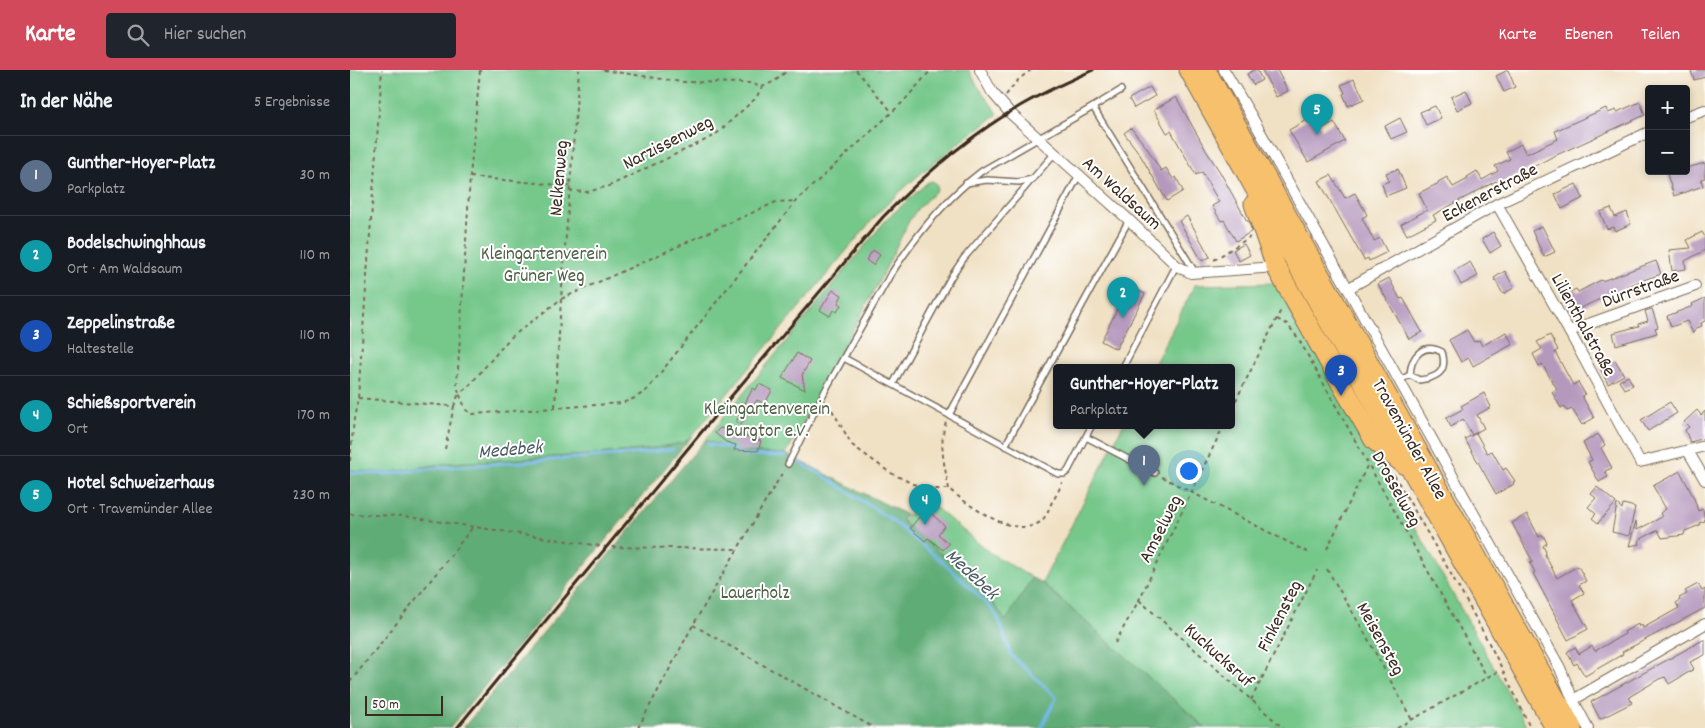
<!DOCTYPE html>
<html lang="de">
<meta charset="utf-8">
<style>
:root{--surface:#171b24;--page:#20242c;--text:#f1f3f6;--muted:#9ea1a6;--line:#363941;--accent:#d1495b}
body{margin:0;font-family:Dekko,sans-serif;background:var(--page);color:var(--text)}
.controls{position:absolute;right:15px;top:15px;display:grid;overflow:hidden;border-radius:5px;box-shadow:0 2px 8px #0003}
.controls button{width:45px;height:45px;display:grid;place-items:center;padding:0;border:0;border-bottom:1px solid var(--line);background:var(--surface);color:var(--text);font:25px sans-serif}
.scale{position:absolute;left:15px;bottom:12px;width:78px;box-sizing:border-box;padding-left:5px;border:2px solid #3b2a1e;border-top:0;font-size:14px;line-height:18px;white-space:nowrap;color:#3b2a1e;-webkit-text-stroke:4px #fff;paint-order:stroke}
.you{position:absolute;left:838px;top:400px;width:18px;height:18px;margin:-12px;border:4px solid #fff;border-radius:50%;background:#1a73e8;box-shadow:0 0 0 8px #1a73e833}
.badge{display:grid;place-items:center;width:32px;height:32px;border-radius:50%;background:var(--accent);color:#fff;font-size:16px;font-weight:700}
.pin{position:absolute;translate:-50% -41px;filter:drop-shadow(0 1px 2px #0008)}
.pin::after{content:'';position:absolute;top:26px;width:18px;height:15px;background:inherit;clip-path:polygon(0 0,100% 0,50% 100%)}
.popup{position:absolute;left:703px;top:294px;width:182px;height:65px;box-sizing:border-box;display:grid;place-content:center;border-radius:5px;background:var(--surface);filter:drop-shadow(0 1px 4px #0005);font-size:16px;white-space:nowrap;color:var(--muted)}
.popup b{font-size:19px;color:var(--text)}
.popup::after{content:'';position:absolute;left:50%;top:100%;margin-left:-10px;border:10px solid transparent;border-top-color:var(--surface)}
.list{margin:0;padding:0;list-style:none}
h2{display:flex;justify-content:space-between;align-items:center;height:65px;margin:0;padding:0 20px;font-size:21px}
h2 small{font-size:16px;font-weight:400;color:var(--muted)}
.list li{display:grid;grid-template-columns:32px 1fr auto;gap:15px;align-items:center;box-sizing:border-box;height:80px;padding:0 20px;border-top:1px solid var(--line)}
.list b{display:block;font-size:19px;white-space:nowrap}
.list p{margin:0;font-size:16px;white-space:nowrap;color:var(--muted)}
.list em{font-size:16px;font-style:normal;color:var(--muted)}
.icon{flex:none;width:28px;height:28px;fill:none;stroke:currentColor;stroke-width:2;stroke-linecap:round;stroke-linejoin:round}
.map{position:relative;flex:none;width:1355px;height:658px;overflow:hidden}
header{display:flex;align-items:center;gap:30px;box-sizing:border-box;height:70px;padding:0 25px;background:var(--accent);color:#fff}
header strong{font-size:24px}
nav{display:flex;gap:28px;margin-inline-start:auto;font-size:18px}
.search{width:350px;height:45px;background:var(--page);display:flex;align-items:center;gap:12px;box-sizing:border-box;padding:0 18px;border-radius:5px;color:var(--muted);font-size:19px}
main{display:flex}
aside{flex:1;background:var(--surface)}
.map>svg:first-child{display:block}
.green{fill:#74c78a;stroke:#587854}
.forest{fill:#5fac76;stroke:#4d6b4a}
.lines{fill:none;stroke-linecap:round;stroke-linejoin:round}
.stream{stroke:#6cb4e3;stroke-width:3}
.building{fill:#b599bd}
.lane-casing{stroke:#7a6a58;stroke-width:8}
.street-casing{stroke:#7a6a58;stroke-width:12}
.highway-casing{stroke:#7a6a58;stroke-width:21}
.path{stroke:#7a6a58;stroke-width:2;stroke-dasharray:4 4;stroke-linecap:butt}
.lane{stroke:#fff;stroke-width:5}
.street{stroke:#fff;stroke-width:10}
.highway{stroke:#f7c06c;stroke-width:19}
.rail{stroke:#3b2a1e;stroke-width:3}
.labels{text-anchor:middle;stroke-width:4;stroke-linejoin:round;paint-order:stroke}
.street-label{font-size:19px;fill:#3b2a1e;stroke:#fff}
.park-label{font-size:19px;fill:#4f6144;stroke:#fff}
.water-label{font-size:20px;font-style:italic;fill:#4c5a63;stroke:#fff}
</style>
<header>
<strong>Karte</strong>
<div class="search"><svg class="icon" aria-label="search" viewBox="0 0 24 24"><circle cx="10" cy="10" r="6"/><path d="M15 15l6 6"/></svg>Hier suchen</div>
<nav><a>Karte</a><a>Ebenen</a><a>Teilen</a></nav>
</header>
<main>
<aside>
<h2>In der Nähe<small>5 Ergebnisse</small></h2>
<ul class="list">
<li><span class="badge" style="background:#5c6f8a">1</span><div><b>Gunther-Hoyer-Platz</b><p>Parkplatz</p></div><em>30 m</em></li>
<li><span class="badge" style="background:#0f9aa8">2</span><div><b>Bodelschwinghhaus</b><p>Ort · Am Waldsaum</p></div><em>110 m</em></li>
<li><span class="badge" style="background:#1a4fb4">3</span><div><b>Zeppelinstraße</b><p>Haltestelle</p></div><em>110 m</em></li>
<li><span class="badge" style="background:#0f9aa8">4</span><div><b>Schießsportverein</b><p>Ort</p></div><em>170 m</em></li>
<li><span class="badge" style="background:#0f9aa8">5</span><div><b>Hotel Schweizerhaus</b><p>Ort · Travemünder Allee</p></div><em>230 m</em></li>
</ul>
</aside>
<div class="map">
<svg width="1355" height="658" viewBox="0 0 1355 658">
<rect width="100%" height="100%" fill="#fff"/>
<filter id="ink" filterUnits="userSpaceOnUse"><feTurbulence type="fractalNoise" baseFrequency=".02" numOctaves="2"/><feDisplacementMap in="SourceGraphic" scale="10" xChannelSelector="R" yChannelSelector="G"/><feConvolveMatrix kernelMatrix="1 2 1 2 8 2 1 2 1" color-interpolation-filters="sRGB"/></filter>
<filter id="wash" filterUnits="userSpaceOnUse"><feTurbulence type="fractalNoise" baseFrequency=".0096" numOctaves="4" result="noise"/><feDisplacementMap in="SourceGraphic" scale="20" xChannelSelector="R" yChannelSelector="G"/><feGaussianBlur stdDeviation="1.12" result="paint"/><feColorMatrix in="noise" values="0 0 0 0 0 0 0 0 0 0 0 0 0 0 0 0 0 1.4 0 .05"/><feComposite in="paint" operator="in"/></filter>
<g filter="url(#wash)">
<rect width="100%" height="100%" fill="#f0e1c4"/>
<g class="green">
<path d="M0 0H619L627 15 648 44C605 75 565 106 528 143L342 366 333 373 293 380 238 385 99 393 36 403 0 400Z"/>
<path d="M583 111 587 116V120L568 138 559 151 534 202 436 384 390 382 355 370 536 150 578 112Z"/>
<path d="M927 213 935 225 1178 658H856L692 513 773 355H882V297H803L845 215Z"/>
<path d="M573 427 639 482 682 508 656 552 633 519 553 452Z"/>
</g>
<g class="forest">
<path d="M342 366 100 658H0V400L36 403 99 393 238 385 293 380 333 373Z"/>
<path d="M355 370 390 382 436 384 557 445 553 448V452L633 519 656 551 682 508 692 513 856 658H113Z"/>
</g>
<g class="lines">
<g class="stream">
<path d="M358 374 375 377 394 385 436 386"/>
<path d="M442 389 471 404 539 448 595 494 639 536 648 548 661 585 706 627 705 631 691 658"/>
<path d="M0 402 36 404 75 399 294 383 323 379"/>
</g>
</g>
<g id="blocks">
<g class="building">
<path d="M904 0H907L912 10 903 15 897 4Z"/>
<path d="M912 0H927L938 21 926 27Z"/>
<path d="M1158 0 1165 17 1154 22 1146 6Z"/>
<path d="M1346 0H1355V7L1344 10 1341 1Z"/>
<path d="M1004 9 1014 29 998 36 993 24 995 23 991 15Z"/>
<path d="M800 17 805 26 784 38 779 29Z"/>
<path d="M1116 20 1122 33 1107 40 1101 27Z"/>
<path d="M826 27 857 82 870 102 897 151H898L902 161 886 171 874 150 871 151 862 136 869 132 852 102 846 105 821 61 817 63 804 40Z"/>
<path d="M1290 32 1295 45 1202 87 1148 115 1146 111 1083 145 1086 150 1057 165 1051 154 1077 140 1069 123 1089 113 1088 112 1097 107 1103 117 1118 109 1117 107 1127 101 1132 110 1148 101 1145 96 1160 89 1156 82 1171 74 1176 84 1208 69 1205 61 1256 38 1258 43 1266 40 1267 42Z"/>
<path d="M1085 36 1091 48 1076 55 1070 42Z"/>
<path d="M964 46 972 59 984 52 995 71 958 92 939 60Z"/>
<path d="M1050 48 1057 62 1041 69 1035 56Z"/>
<path d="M781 58 797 78 811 101 816 98 823 109 826 107 833 121 817 131 789 83 774 63Z"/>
<path d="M1355 93V108L1351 109 1353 116 1324 126 1317 104 1326 101H1336V98Z"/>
<path d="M1048 99 1056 118 1036 126 1032 114 1039 111 1036 103Z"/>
<path d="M981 105 995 128 1005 123 1017 145 1012 148 1024 171 1030 168 1037 182 1019 191 1018 188 1014 190 969 111Z"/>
<path d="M1226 114 1233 128 1212 139 1205 124Z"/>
<path d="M1261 138 1265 147 1277 142 1281 154 1265 161 1263 157 1257 159 1250 142Z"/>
<path d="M837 146 860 187 852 191 829 151Z"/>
<path d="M1192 156 1205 182 1194 187 1182 161Z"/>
<path d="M1143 162 1151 176 1140 183 1132 169Z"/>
<path d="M1352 162 1355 167V180L1335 191 1336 199 1322 201 1319 180 1341 178 1337 170Z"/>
<path d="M894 174 900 185 889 191 883 180Z"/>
<path d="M523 180 530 185 523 195 516 190Z"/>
<path d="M1306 191 1311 204 1285 213 1222 242 1213 226 1226 219 1228 222 1251 210 1252 211Z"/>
<path d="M1120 192 1128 206 1111 215 1104 201Z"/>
<path d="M1155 201 1164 218 1153 224 1144 208Z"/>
<path d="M1039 208 1050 229 1053 228 1072 262 1059 269 1028 214Z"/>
<path d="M779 216 795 224 766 279 751 271Z"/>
<path d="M483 220 492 225 488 233 491 235 487 242 483 240 480 246 470 240Z"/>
<path d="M1355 228V251L1351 253 1352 256 1347 258 1343 263 1337 251 1321 257 1317 246 1343 236 1342 234Z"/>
<path d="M1302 239 1308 257 1305 258 1307 263 1266 275 1263 263 1289 256 1288 254 1298 251 1295 241Z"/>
<path d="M1117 260 1124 272 1129 270 1132 276 1156 262 1163 274 1123 296 1119 288 1111 292 1099 270Z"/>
<path d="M1200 265 1208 280 1205 282 1223 315 1228 312 1235 324 1232 326 1244 348 1232 355 1222 339 1217 341 1214 336 1211 338 1202 322 1207 319 1192 294 1189 296 1183 284 1192 279 1187 272Z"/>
<path d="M447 283 460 291 452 305 455 320 432 308Z"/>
<path d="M1265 290 1274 305 1258 314 1250 298Z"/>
<path d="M1278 306 1283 315 1274 319 1269 311Z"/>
<path d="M409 314 422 320 415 334 407 330 391 355 386 352 391 342 386 339 391 332 394 335 403 318 406 320Z"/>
<path d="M1134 323 1141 337 1127 345 1134 358 1122 365 1113 349 1101 357 1096 348 1113 339 1111 336Z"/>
<path d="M1320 332 1327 343 1298 361 1291 350Z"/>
<path d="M1347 340 1351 345 1355 341V368L1340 372 1335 360 1339 357 1334 352Z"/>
<path d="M370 358 411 371 408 381 384 380 386 375 376 372 365 363Z"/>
<path d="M1126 363 1137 383 1142 381 1153 400 1156 398 1165 411 1163 412 1164 414 1146 424 1115 369Z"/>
<path d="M1248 364 1255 375 1251 378 1262 398 1255 401 1258 407 1249 412 1238 392 1242 390 1233 373Z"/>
<path d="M1330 401 1344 428 1348 441 1353 439 1355 451 1349 453 1350 455 1335 461 1334 465 1312 468 1308 460 1289 470 1290 474 1279 476 1286 451 1287 460 1312 447 1310 443 1316 439 1303 416Z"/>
<path d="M1247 417 1266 433 1248 453 1242 448 1246 444 1238 437 1246 428 1241 424Z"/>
<path d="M1267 434 1272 439 1273 434 1285 437 1279 466 1262 462Z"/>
<path d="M576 439 595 456 588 464 599 474 593 480 578 468 575 471 560 458Z"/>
<path d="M1177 444 1189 467 1193 465 1197 473 1193 476 1196 482 1195 485 1207 508 1228 496 1236 511 1229 515 1234 523 1222 530 1238 559 1218 570 1183 503 1185 502 1180 493 1183 492 1162 453Z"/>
<path d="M1348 514 1352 521 1355 519V538L1272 582 1273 584 1235 606 1227 593 1224 595 1217 582 1225 577 1229 584 1242 576 1245 581 1275 564 1274 562 1288 554 1289 557 1292 555 1293 558 1329 538 1326 533 1330 530 1329 528 1337 524 1335 521Z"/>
<path d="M1355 569V585L1340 592 1344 599 1319 614 1315 607 1309 609 1279 627 1282 633 1250 649 1241 632Z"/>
</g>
</g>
</g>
<g filter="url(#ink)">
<use href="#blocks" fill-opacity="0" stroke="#7a6a58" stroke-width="1"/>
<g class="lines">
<defs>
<g id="lane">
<path d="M743 37 771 20"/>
<path d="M616 113 637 110 669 112 682 109"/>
<path d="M494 288 708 404H714L718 401 742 355"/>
<path d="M773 297 826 196"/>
<path d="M1050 310 1060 305C1061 286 1073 272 1092 282 1098 302 1087 308 1069 310L1060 305"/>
<path d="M543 314 601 207 614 188 704 84"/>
<path d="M599 345 729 105"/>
<path d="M736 367 805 403"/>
<path d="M655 376 779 150"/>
<path d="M438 394 476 319 539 207C564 168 595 129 632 101L743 37 845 202"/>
</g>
<g id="street">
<path d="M630 0 642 22 660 43 779 150 827 196 841 203 926 197"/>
<path d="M874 0 899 42 1210 598 1223 630 1238 658"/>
<path d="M1336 47 1355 40"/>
<path d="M1147 134 1219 261 1290 392 1355 376"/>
<path d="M999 218 1147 134 1299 62"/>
<path d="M1219 261 1345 216"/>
<path d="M1338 381 1355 410"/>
<path d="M1223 630 1355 554"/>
</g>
<g id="highway">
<path d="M839 0 1205 658"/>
<path d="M856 0 1222 658"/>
<path d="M904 134 926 197 996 322 1024 370 1055 395"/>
</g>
</defs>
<use href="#lane" class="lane-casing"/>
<use href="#street" class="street-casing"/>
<use href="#highway" class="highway-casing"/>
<g class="path">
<path d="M130 0 120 107 107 315 109 323 118 317 159 269 211 229 426 132 446 131"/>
<path d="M253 0 332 12 399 13 412 17 425 11 438 0"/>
<path d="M506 0 542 42"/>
<path d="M656 25 669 9 681 0"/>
<path d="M120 107 220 116"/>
<path d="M219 121 237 122 259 116 364 66 406 28 412 17"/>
<path d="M864 190 900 167"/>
<path d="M927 249 937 254 948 268 1137 607"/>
<path d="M8 328 100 336H104L109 323 116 340 123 344 272 333 285 328 297 320 446 131 553 32 581 0"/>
<path d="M478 333 502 375 539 402 563 414 584 419H599C618 435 665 470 690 452 696 448 699 438 702 432 706 426 710 419 712 412"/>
<path d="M205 337 211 229 229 0"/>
<path d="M882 338 932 238"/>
<path d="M596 352C588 374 595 397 599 419"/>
<path d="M95 379 104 336"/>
<path d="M0 391 4 349 8 328 32 0"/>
<path d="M1044 405C1091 487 1142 571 1180 658"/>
<path d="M812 407 961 484"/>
<path d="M0 444 52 446 257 477 387 479"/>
<path d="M977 479 1018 394"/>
<path d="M977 499 1013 560 1062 650"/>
<path d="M789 530 933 658"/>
<path d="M343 555 524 658"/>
<path d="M765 573 789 530 874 355"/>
<path d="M0 612 123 457"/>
<path d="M901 630 967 500"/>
<path d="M288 658 343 555 434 400"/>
<path d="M1047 658 1147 602"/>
</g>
<use href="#lane" class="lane"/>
<use href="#street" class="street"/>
<use href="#highway" class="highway"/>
<path class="rail" d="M107 658 373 336 533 147C576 103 623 62 677 32 698 20 721 10 743 0"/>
</g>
</g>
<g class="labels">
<g class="street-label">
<text transform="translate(317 71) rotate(-27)" y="7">Narzissenweg</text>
<text transform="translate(207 108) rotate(-85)" y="7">Nelkenweg</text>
<text transform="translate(1139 121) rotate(-28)" y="7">Eckenerstraße</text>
<text transform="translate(773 122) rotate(42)" y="7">Am Waldsaum</text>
<text transform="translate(1290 217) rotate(-20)" y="7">Dürrstraße</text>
<text transform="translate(1235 254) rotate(61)" y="7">Lilienthalstraße</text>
<text transform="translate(1061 368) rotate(61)" y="7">Travemünder Allee</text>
<text transform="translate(1048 418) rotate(61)" y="7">Drosselweg</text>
<text transform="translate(809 458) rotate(-63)" y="7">Amselweg</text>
<text transform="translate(928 545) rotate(-63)" y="7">Finkensteg</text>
<text transform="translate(1032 568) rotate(61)" y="7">Meisensteg</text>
<text transform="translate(870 584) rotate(42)" y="7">Kuckucksruf</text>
</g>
<g class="park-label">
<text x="194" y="189">Kleingartenverein<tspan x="194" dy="22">Grüner Weg</tspan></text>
<text x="417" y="344">Kleingartenverein<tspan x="417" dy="22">Burgtor e.V.</tspan></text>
<text x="405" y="528">Lauerholz</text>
</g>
<g class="water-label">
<text transform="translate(160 378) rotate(-5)" y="7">Medebek</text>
<text transform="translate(623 503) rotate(43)" y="7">Medebek</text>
</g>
</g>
</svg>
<div class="controls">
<button>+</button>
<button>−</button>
</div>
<div class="scale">50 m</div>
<div class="you"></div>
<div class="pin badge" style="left:794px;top:416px;background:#5c6f8a">1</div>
<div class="popup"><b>Gunther-Hoyer-Platz</b>Parkplatz</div>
<div class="pin badge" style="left:773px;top:248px;background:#0f9aa8">2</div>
<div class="pin badge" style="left:991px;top:326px;background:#1a4fb4">3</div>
<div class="pin badge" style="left:575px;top:455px;background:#0f9aa8">4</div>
<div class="pin badge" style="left:967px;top:65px;background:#0f9aa8">5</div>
</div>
</main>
